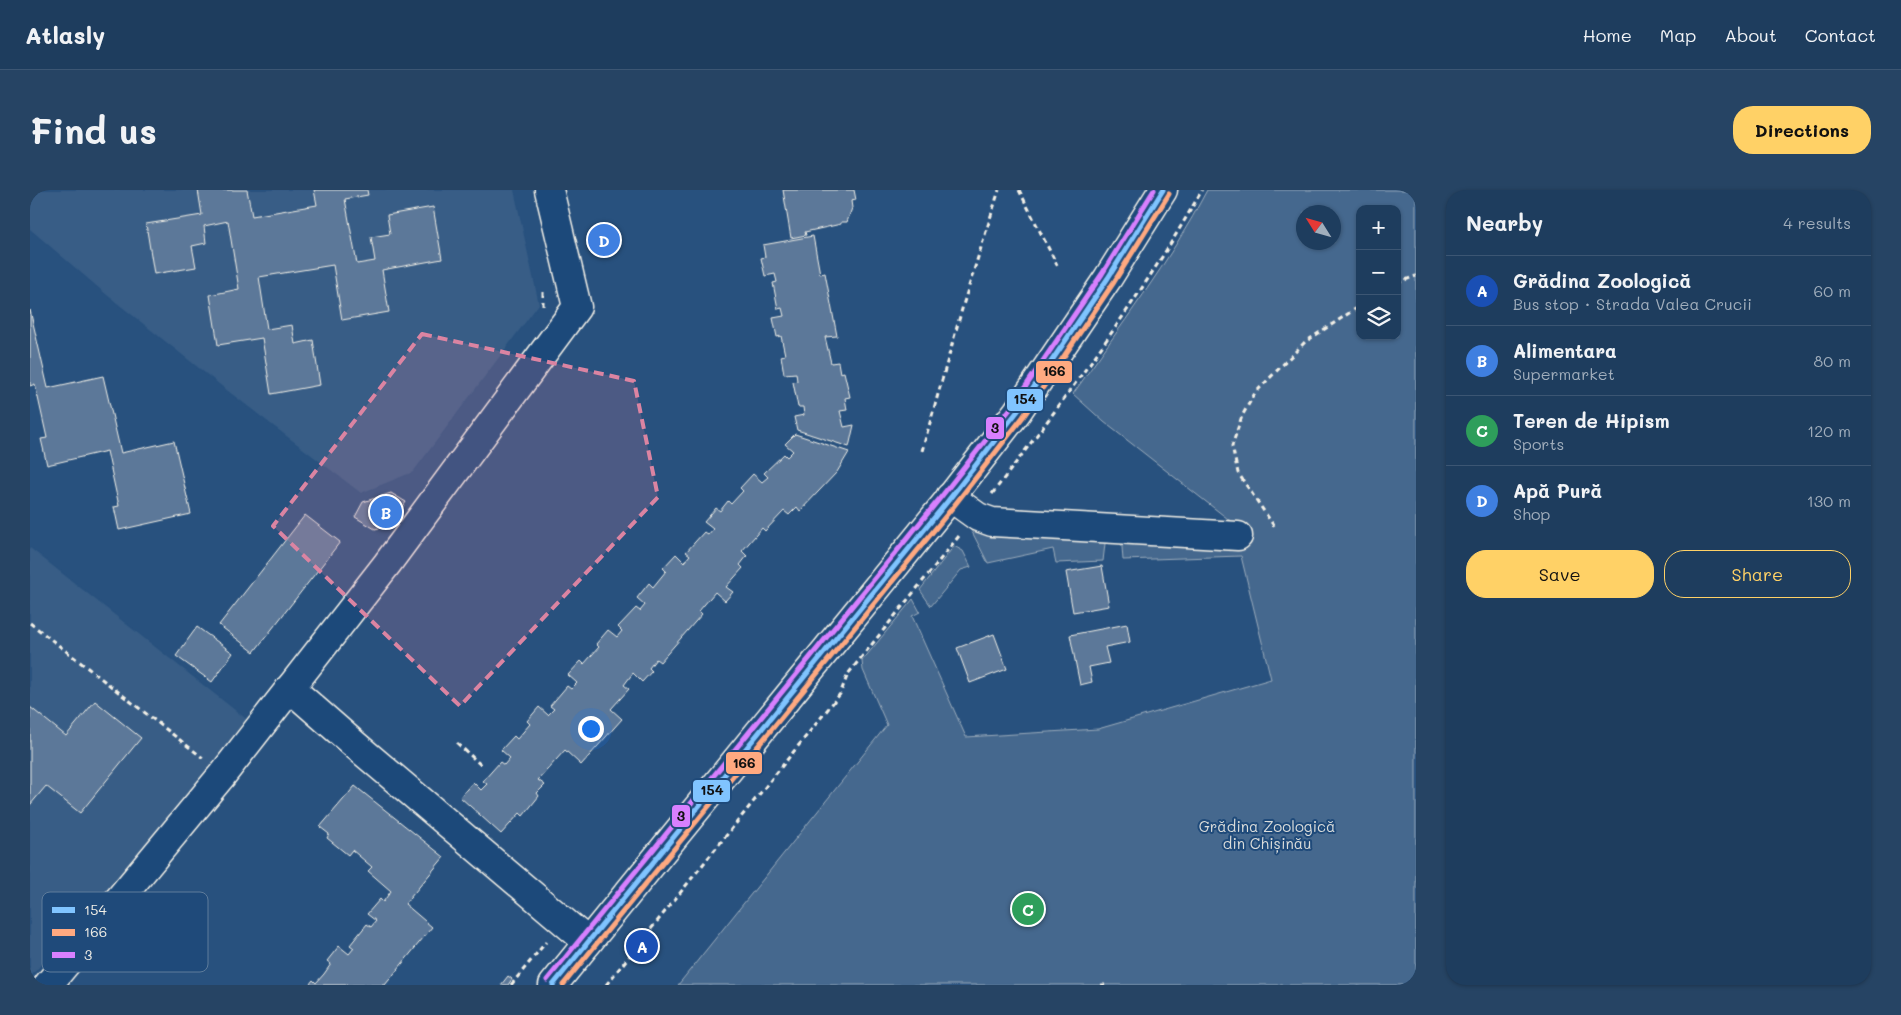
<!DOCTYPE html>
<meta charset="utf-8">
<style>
:root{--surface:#1e3d5e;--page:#264464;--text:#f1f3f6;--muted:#a1aebc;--line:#3c5673;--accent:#ffd166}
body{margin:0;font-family:Mali,sans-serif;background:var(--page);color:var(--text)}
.controls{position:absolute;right:15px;top:15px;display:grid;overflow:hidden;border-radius:10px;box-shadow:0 1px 4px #0004}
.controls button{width:45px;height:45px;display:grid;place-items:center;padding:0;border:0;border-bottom:1px solid var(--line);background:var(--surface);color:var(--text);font:25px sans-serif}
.compass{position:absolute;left:1266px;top:15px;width:45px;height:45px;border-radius:50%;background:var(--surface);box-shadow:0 1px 4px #0004;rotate:307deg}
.you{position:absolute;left:560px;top:538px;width:18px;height:18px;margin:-12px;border:4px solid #fff;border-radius:50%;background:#1a73e8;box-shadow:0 0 0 8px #1a73e833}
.badge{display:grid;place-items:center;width:32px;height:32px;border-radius:50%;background:var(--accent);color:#fff;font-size:16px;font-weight:700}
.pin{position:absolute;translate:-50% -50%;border:2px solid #fff;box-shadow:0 1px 5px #0006}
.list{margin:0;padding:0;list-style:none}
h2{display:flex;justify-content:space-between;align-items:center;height:65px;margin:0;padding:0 20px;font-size:21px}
h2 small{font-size:16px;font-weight:400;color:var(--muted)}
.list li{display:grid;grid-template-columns:32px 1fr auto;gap:15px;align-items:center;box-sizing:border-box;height:70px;padding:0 20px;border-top:1px solid var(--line)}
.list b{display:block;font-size:19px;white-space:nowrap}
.list p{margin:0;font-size:16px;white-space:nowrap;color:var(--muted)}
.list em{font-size:16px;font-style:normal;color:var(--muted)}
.actions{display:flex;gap:10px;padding:15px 20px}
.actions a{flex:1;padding:11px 0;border:1px solid var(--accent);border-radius:20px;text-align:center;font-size:18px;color:var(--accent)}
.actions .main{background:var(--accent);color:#111}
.icon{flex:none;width:28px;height:28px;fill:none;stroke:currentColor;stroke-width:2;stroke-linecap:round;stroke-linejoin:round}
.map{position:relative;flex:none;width:1386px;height:795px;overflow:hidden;border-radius:20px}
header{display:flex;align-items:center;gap:30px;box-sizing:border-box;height:70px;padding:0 25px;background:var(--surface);border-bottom:1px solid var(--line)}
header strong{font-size:24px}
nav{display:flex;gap:28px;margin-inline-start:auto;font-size:18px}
.intro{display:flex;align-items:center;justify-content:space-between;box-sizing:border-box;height:120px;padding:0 30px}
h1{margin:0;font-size:35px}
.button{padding:12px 22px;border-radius:20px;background:var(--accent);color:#111;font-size:18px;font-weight:700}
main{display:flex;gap:30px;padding:0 30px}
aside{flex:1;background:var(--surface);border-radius:20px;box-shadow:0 1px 4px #0004}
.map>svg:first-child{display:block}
.built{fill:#375d86}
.green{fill:#45688e;stroke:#9cacbb;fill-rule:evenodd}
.building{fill:#5b7899;stroke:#f4f1e8}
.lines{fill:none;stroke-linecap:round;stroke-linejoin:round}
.minor-casing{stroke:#f4f1e8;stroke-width:31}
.major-casing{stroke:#f4f1e8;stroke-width:31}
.path{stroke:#f4f1e8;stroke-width:3;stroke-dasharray:5 4;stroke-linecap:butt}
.minor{stroke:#1f4a7a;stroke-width:28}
.major{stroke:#1f4a7a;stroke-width:28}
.bus-1-casing{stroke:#1f4a7a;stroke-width:9}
.bus-2-casing{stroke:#1f4a7a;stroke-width:9}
.bus-3-casing{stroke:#1f4a7a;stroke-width:9}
.bus-1{stroke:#80c4ff;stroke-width:5}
.bus-2{stroke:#ffa980;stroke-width:5}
.bus-3{stroke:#d880ff;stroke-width:5}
.marked{fill:#db84a2;fill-opacity:0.2;stroke:#db84a2;stroke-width:4;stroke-dasharray:10 6;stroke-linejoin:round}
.labels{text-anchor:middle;stroke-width:4;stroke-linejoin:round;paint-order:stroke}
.park-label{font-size:15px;fill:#dadcda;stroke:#1f4a7a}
.key{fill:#1f4a7a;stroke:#5f7c9b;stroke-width:1}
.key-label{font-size:14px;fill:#f4f1e8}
.line-badge{stroke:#1f4a7a;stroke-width:2}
.pale-badge-label{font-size:14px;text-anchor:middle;font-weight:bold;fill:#111}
</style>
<header>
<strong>Atlasly</strong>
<nav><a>Home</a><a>Map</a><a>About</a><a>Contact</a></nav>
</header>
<div class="intro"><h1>Find us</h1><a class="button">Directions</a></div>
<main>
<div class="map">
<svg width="1386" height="795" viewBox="0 0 1386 795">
<rect width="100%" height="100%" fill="#28517e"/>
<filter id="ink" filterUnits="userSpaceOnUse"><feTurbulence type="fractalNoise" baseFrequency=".02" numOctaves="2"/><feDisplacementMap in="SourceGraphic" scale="10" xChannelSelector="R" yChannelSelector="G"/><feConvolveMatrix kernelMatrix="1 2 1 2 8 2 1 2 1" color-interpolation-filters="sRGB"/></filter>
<g filter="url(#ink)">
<g class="built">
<path d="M0 0H484L509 114 383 282 331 303 194 198 77 105 0 39Z"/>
<path d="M0 358 220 532 133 640 0 787Z"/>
</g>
<g class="green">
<path d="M1177 0H1386V795H648L857 535 833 480 832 471 883 409 890 422 882 426 936 547 1068 539 1241 489 1211 366 1093 370 1091 344 1207 336 1074 232 1043 204C1089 138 1140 72 1177 0ZM1330 19H1367V146H1330ZM1274 22H1304V52H1274Z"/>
<path d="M940 338 1076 345 1073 371 1026 373 1023 359 958 373Z"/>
<path d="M924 356 933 361 941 377 931 380 901 416 890 400Z"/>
</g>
<g class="building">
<path d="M168 0H217L222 26 287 15 284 0H337L338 5 315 9 327 74 345 71 341 47 360 44 357 25 403 17 412 69 352 80 359 122 312 130 303 75 229 87 237 139 262 135 265 154 283 150 290 195 241 204 232 148 188 155 180 105 209 99 198 31 174 36 176 53 162 56 166 77 124 84 116 34 172 25Z"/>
<path d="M753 0H824L826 10 821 11 822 18 817 32H811V34L775 42 776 45 761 48Z"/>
<circle cx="574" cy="50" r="5"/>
<path d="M783 46 790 84 795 83 807 146 795 147 801 173 808 172 810 183 814 182 820 207 815 208 817 220 810 221 814 237 824 235 819 257 767 240 764 227 774 225 773 217H768L763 192 767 191 766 183 754 184 751 166 755 165 751 146 747 147 743 128 754 126 752 118 748 119 743 93 747 92 745 84 735 86 731 68 735 67 733 55Z"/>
<path d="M0 120 18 198 73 186 91 263 144 251 161 324 89 340 84 317 89 316 77 261 17 275 11 249 17 248 5 194 0 196Z"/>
<path d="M765 244 819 262 807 282 770 321 767 317 759 325 754 321 735 341 732 338 712 361 717 366 710 375 713 378 696 397 703 402 695 411 685 402 669 421 672 424 630 472 626 469 619 478 622 481 612 492 603 483 594 495 599 499 581 519 592 529 551 575 535 560 508 590 515 595 507 603 509 606 493 626 490 623 471 644 430 607 443 592 451 600 457 594 453 591 470 572 474 575 480 568 471 560 484 546 487 549 500 534 497 531 509 517 518 525 524 519 520 516 537 496 541 499 547 493 538 485 551 471 554 474 561 466 569 457 566 454 578 440 587 447 592 441 588 437 606 418 610 421 615 415 607 408 619 393 623 397 636 381 633 378 646 364 654 372 660 365 656 362 674 342 678 345 683 339 674 332 686 318 690 321 698 311 701 314 713 301 710 298 723 284 732 292 738 287 734 283 754 264 757 267 763 261 755 254Z"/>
<path d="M361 303 376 312 361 335 345 339 325 327 333 312Z"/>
<path d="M275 325 310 352 224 462 189 435Z"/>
<path d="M1072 376 1079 416 1043 422 1036 382Z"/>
<path d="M1097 434 1100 452 1075 457 1079 473 1059 477 1062 492 1050 495 1040 445Z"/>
<path d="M167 437 203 463 182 492 146 466Z"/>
<path d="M964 444 977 479 940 493 927 458Z"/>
<path d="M65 511 111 548 50 623 16 596 0 615V517L36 546Z"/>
<path d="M325 596 414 667 375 714 402 737 355 795H279L283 790 286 793 294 784 301 774 297 771 309 756 319 764 324 758 320 755 337 734 341 737 346 731 337 724 350 709 353 712 361 701 338 681 342 677 322 660 318 665 297 648 299 644 290 637Z"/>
<path d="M617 746 621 749 607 766 604 763Z"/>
<path d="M478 786 482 789 478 795H471Z"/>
</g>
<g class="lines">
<defs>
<g id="minor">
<path d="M920 307 948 327 962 332 1208 346"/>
<path d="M260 498 324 554 558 752"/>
<path d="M18 795 193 584 357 374 547 117 519 0"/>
</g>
<path id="major" d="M523 795 917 312 987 222 1078 88 1133 0"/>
</defs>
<use href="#minor" class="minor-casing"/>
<use href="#major" class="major-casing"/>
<g class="path">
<path d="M989 0 1027 75"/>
<path d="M1367 93 1386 86"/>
<path d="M513 116V98"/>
<path d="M892 261 934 112 969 0"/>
<path d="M962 304C1037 206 1112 107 1172 0"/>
<path d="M1244 336 1208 283 1202 256 1212 226 1225 203 1275 152 1330 116"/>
<path d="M0 433 173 568"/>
<path d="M427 553 453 577"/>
<path d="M481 795 516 752"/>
<path d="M576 795 810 504 818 484 929 346"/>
<path d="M1071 795H1075"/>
</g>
<use href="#minor" class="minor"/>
<use href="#major" class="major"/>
<defs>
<path id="bus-1" d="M523 795 917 312 987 222 1078 88 1133 0"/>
<path id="bus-2" d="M533 795 923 317 993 227 1084 92 1139 4"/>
<path id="bus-3" d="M517 790 911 307 981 218 1072 84 1124 0"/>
</defs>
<use href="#bus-1" class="bus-1-casing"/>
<use href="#bus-2" class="bus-2-casing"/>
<use href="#bus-3" class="bus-3-casing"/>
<use href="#bus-1" class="bus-1"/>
<use href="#bus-2" class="bus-2"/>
<use href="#bus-3" class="bus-3"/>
</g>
</g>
<path class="marked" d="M392 144 604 191 628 307 430 516 243 336Z"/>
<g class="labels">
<g class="park-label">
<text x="1237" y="642">Grădina Zoologică<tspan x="1237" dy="17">din Chișinău</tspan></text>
</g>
</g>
<rect x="12" y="702" width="166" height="80" rx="8" class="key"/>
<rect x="22" y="717" width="23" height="6" fill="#80c4ff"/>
<rect x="22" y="739" width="23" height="7" fill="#ffa980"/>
<rect x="22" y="762" width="23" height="6" fill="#d880ff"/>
<g class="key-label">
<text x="54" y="725">154</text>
<text x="54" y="747">166</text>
<text x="54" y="770">3</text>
</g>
<g class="line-badge">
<rect x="1005" y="170" width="38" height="24" rx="5" fill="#ffa980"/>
<rect x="976" y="198" width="38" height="24" rx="5" fill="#80c4ff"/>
<rect x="955" y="226" width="20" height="24" rx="5" fill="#d880ff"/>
<rect x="695" y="561" width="38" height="24" rx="5" fill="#ffa980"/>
<rect x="662" y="589" width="39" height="24" rx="5" fill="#80c4ff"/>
<rect x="641" y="614" width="20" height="24" rx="5" fill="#d880ff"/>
</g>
<g class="pale-badge-label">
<text x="1024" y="186">166</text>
<text x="995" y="214">154</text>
<text x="965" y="243">3</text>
<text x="714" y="578">166</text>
<text x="682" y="605">154</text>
<text x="651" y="631">3</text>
</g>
</svg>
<div class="controls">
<button>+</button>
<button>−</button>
<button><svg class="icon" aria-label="layers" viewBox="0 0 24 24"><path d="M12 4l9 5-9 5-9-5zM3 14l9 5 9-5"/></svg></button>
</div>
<svg class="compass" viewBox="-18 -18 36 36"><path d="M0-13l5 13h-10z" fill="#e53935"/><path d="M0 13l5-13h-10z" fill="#a1aebc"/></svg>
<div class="you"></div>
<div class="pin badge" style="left:612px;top:756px;background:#1a4fb4">A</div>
<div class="pin badge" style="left:356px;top:322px;background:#3f7fe0">B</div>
<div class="pin badge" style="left:998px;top:719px;background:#2e9e5b">C</div>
<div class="pin badge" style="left:574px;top:50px;background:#3f7fe0">D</div>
</div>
<aside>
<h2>Nearby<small>4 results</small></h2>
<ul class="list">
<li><span class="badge" style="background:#1a4fb4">A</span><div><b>Grădina Zoologică</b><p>Bus stop · Strada Valea Crucii</p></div><em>60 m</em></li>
<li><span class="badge" style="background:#3f7fe0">B</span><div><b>Alimentara</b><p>Supermarket</p></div><em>80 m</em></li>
<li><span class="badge" style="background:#2e9e5b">C</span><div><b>Teren de Hipism</b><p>Sports</p></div><em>120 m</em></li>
<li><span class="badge" style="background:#3f7fe0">D</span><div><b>Apă Pură</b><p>Shop</p></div><em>130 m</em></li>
</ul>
<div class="actions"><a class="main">Save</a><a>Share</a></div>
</aside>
</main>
